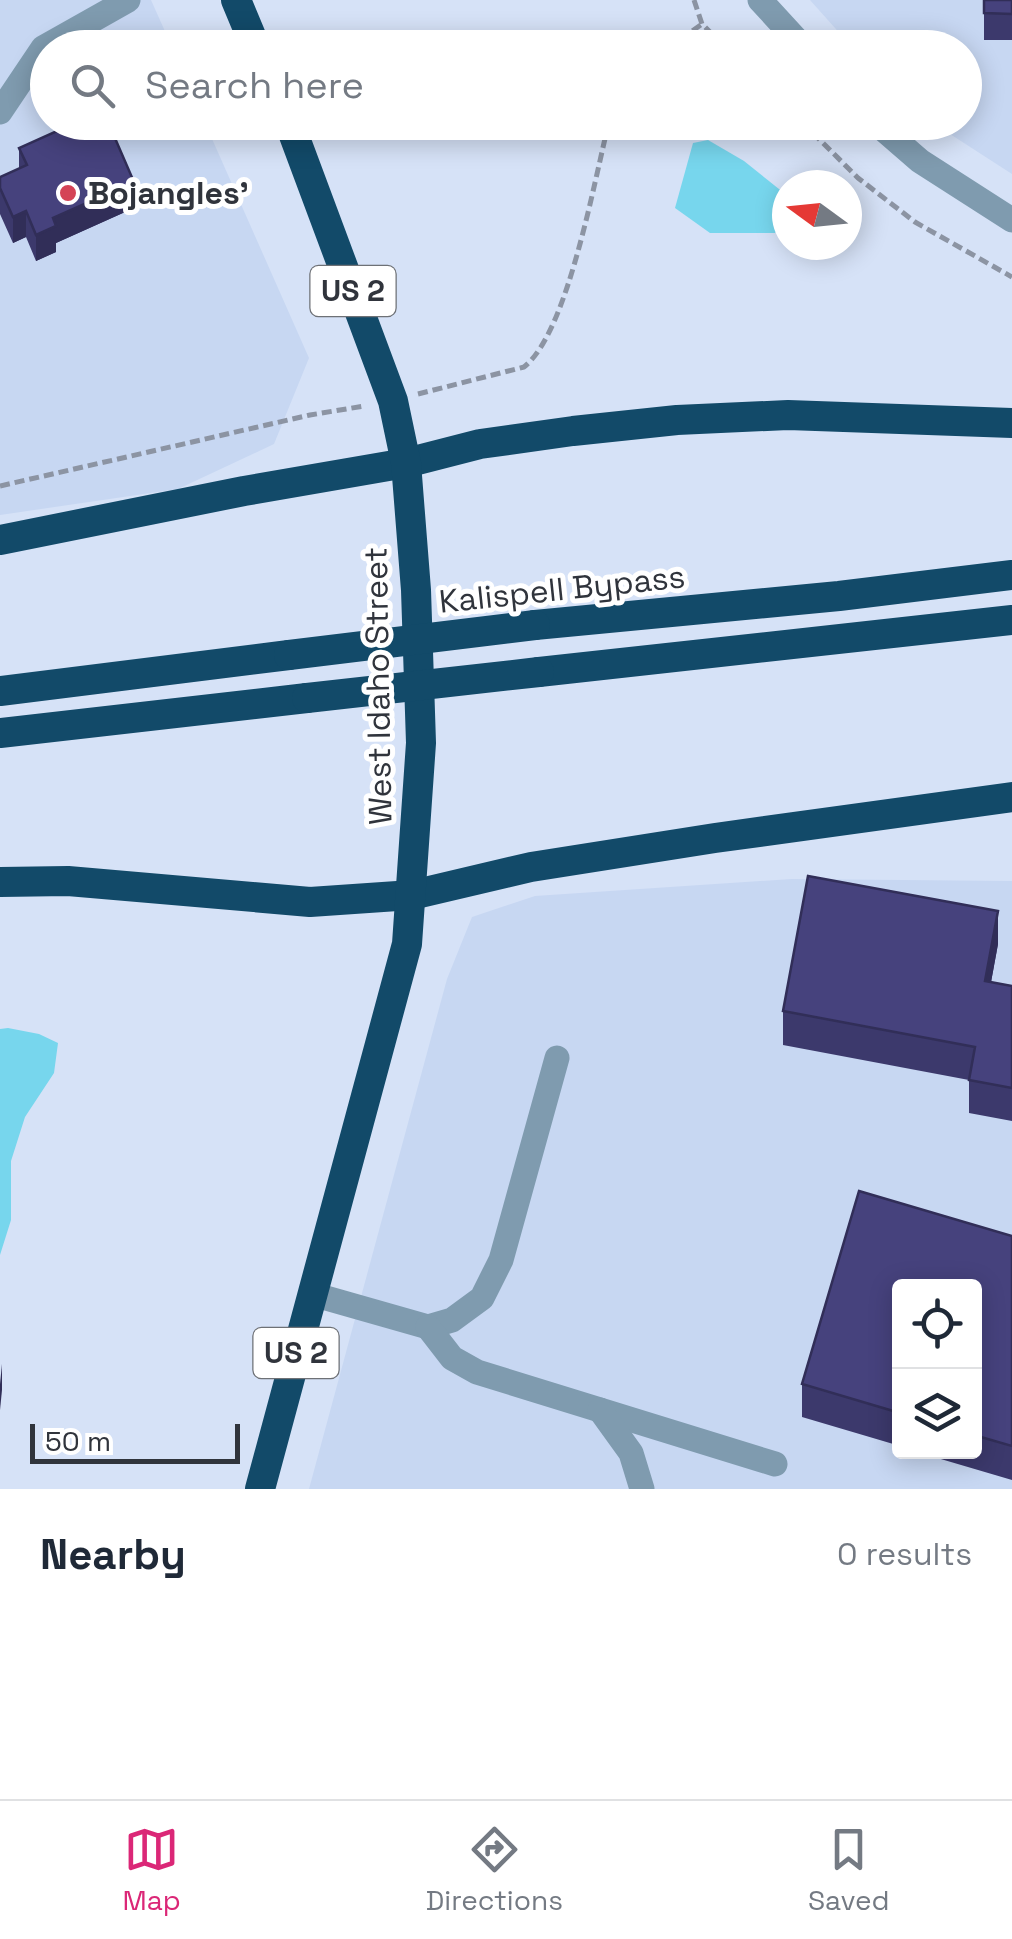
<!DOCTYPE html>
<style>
:root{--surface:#fff;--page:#f2f2f3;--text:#1f2937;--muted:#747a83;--line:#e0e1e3;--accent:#db2777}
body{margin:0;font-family:"Space Grotesk",sans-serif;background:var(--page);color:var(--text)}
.controls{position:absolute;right:30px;bottom:30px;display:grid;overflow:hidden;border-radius:10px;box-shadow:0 5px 25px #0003}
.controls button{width:90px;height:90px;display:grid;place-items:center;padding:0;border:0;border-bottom:2px solid var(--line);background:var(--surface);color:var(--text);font:50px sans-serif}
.compass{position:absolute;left:772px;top:170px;width:90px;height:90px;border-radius:50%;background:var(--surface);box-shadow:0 5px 25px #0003;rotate:285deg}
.scale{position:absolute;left:30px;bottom:25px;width:210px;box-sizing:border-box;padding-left:10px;border:5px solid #30343c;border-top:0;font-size:28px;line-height:35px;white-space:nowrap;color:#30343c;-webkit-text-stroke:8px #fff;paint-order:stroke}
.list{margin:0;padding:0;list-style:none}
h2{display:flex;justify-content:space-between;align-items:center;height:130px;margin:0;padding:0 40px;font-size:42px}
h2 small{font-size:32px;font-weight:400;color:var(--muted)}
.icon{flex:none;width:55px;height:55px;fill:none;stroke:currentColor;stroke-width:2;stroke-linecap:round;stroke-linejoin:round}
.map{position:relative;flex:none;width:1012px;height:1489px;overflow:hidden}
.search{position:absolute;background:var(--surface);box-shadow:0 5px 25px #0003;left:30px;right:30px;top:30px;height:110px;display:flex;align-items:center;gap:25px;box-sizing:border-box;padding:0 35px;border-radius:55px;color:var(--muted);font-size:38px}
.sheet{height:310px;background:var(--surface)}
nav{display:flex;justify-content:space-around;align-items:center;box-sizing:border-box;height:140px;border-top:2px solid var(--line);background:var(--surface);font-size:28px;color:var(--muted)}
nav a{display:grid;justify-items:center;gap:5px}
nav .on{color:var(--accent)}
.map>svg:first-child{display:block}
.built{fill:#c7d7f2;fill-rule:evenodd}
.water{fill:#77d6ed}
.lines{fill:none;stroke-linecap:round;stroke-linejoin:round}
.path{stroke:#8c94a3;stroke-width:5;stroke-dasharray:10 5;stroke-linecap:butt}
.minor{stroke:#7f9baf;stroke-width:25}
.highway{stroke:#124a69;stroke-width:30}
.highway-bridge{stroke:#124a69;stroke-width:30}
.wall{fill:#3c396c}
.shaded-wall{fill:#312e58}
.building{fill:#46427d;stroke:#312e58;stroke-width:2.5}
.poi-dot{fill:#d44356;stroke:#fff;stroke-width:4}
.labels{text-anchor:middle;stroke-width:10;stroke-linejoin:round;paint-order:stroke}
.shield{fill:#fff;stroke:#6e7176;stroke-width:2.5}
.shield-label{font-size:30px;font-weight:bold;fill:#30343c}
.poi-label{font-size:32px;font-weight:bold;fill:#30343c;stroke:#fff;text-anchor:start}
.street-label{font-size:32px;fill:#30343c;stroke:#fff}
</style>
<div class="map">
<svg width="1012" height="1489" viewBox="0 0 1012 1489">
<rect width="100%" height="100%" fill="#d6e2f7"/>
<g class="built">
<path d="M0 0H151L172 47 48 48V122L205 123 309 358 274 444 178 489 0 515Z"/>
<path d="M810 0H1012V174L933 123 964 122V48L852 47Z"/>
<path d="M792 879 1012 881V1489H309L447 979 472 917 535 896ZM900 1286H974V1452H900Z"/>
</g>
<g class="water">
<path d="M708 140 744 161 784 193 783 221 775 233H710L675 208 693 143Z"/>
<path d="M8 1028 39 1034 58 1043 54 1073 25 1117 11 1161V1220L0 1255V1029Z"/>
</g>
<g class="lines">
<g class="path">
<path d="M694 0 702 24 726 48"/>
<path d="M668 48 702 24"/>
<path d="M802 122 858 178 915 222 1012 277"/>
<path d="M418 394 524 367C568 332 594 181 609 122"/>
<path d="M0 486 310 415 364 406"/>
</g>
<g class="minor">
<path d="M760 0 804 48"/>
<path d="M0 112 43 48 128 0"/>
<path d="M875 122 920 161 1012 220"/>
<path d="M312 1294 428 1327 452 1320 482 1298 501 1260 557 1058"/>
<path d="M428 1327 452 1358 477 1372 775 1464"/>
<path d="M600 1410 631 1453 642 1489"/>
</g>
<g class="highway">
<path d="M236 0 256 48"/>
<path d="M0 540 244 491 406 463 480 444 573 431 677 420 788 415 1012 423"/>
<path d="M535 625 839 596 1012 575"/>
<path d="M539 672 1012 620"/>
<path d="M0 691 289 655"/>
<path d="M0 733 307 698"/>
<path d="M0 882 68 881 310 902 412 895 531 867 715 838 1012 797"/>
<path d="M260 1489 407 944 421 743 416 590 406 463 393 401 289 122"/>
</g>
<g class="highway-bridge">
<path d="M289 655 535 625"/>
<path d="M307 698 539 672"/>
</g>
</g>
<g class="wall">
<rect x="984" y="0" width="28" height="40"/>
<path d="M19 148 134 208 56 243V252L36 261 26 237 13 243 0 214V177L19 169Z"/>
<path d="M998 944 991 982 1012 986V1121L969 1113V1080L783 1045V1011Z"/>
<path d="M859 1191 1012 1236V1480L917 1452H974V1286H900V1446L802 1417V1384Z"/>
</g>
<g class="shaded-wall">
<path d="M134 182V208L56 243V252L36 261V235L53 218Z"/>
<path d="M26 211V237L13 243V217Z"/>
<path d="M998 911V944L985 1015V981Z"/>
<path d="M2 1364V1390L0 1410V1384Z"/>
</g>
<g class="building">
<path d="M984 0H1012V14L984 13Z"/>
<path d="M77 122H108L134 182 53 218 56 226 36 235 26 211 13 217 0 188V177L27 165 19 148Z"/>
<path d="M808 876 998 911 985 981 1012 986V1088L969 1080 975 1047 783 1011Z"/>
<path d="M859 1191 1012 1236V1446L974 1435V1286H900V1413L802 1384Z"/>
</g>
<circle class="poi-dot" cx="68" cy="193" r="10"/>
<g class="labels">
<g class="shield">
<rect x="310.5" y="266" width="85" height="50" rx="8"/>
<rect x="253.5" y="1328" width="85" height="50" rx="8"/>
</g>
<g class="shield-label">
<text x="353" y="301">US 2</text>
<text x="296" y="1363">US 2</text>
</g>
<g class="poi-label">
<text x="88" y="204">Bojangles'</text>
</g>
<g class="street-label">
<text transform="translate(562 589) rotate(-6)" y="11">Kalispell Bypass</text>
<text transform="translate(378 686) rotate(-91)" y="11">West Idaho Street</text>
</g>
</g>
</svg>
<div class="controls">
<button><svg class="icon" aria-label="locate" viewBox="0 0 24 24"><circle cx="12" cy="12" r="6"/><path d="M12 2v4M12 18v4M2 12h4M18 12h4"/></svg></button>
<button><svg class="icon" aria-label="layers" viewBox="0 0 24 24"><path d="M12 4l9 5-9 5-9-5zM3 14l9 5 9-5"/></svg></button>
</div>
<svg class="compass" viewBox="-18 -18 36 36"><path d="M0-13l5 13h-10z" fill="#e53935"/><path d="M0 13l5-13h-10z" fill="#747a83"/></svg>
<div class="scale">50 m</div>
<div class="search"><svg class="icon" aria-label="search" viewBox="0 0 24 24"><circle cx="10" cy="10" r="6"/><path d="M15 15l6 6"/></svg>Search here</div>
</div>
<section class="sheet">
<h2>Nearby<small>0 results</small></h2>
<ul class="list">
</ul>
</section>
<nav>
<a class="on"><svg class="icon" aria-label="map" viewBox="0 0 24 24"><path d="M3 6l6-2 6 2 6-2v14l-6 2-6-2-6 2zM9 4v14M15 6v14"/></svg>Map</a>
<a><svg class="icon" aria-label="directions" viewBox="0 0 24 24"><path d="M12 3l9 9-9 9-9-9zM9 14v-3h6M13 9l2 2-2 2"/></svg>Directions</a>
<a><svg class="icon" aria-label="saved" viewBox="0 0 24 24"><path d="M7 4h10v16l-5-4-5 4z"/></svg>Saved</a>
</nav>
